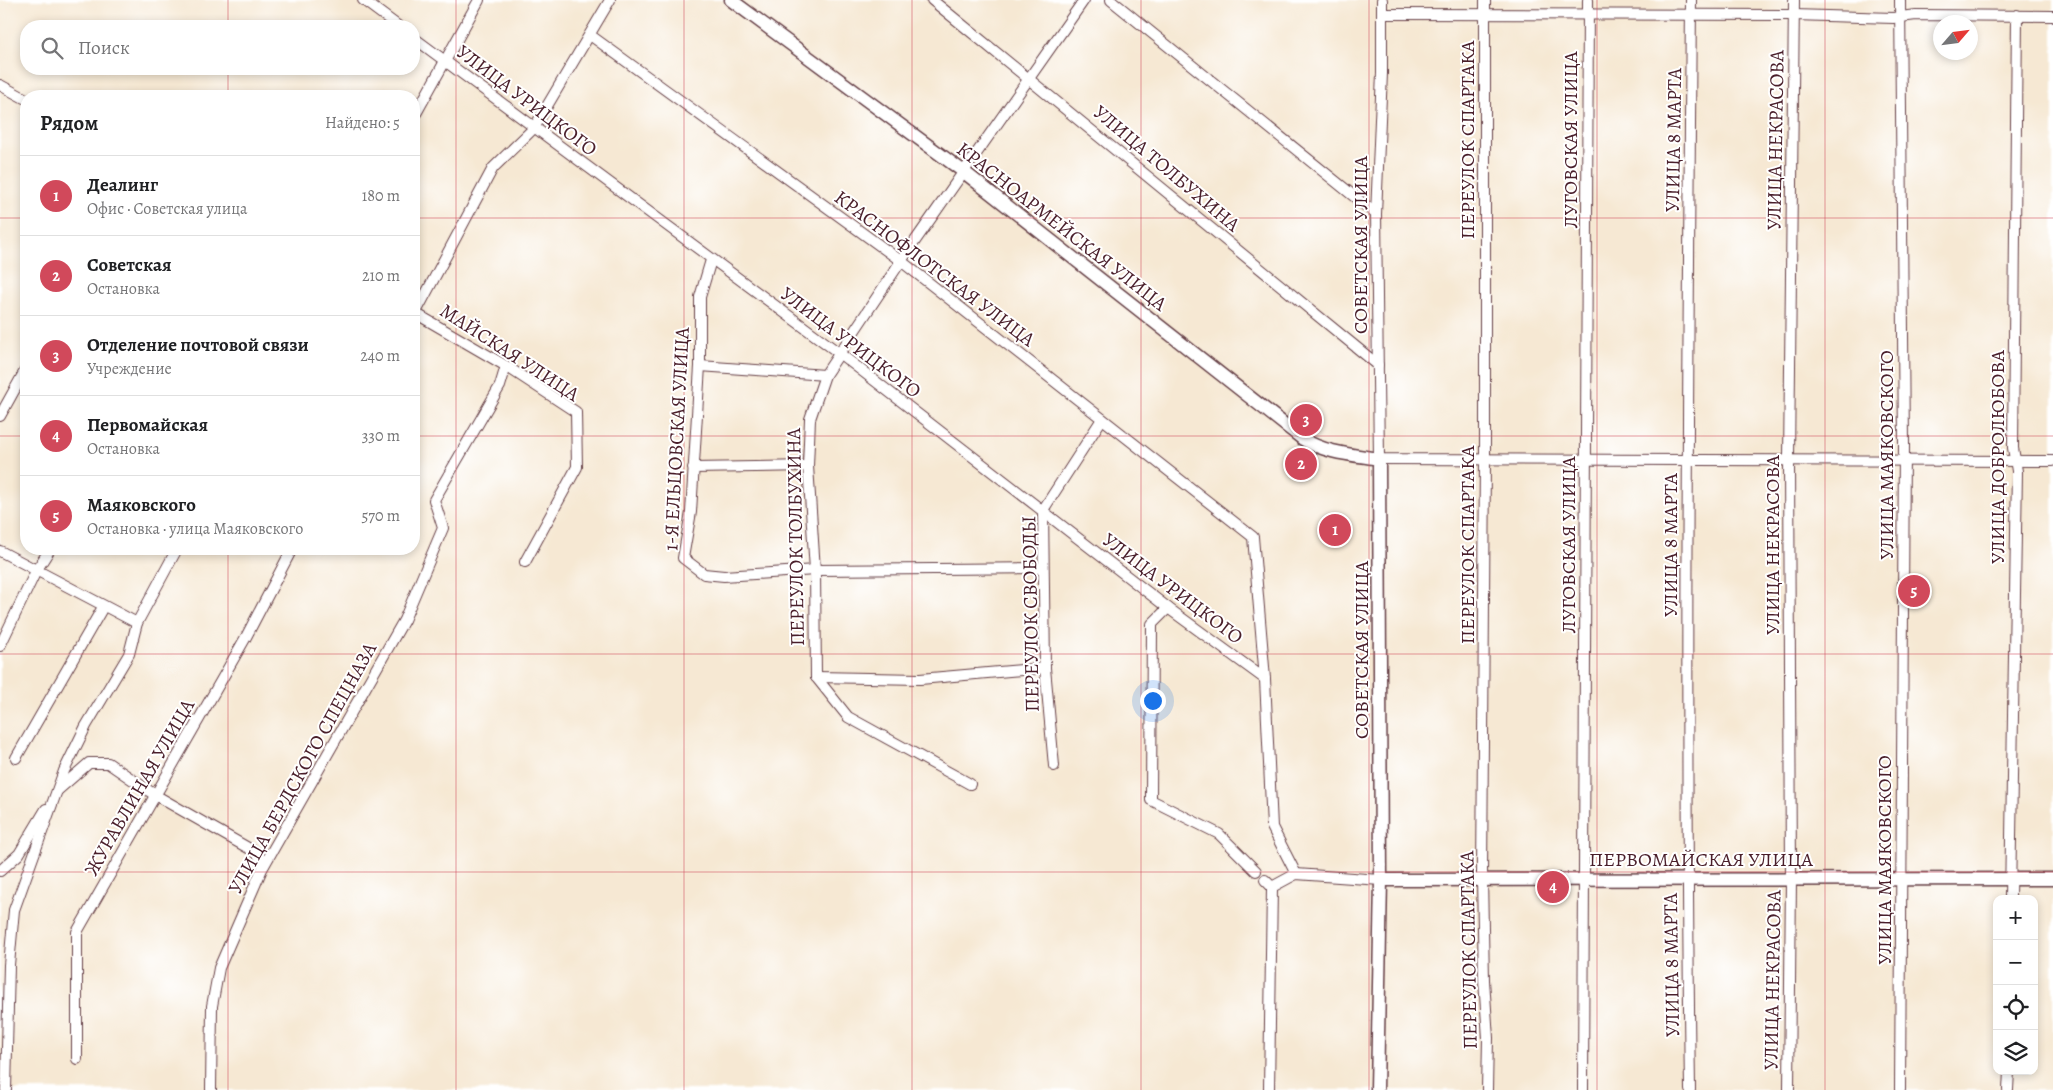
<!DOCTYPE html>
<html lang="ru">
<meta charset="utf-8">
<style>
:root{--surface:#fff;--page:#f2f2f2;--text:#202124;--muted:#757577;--line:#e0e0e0;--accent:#d1495b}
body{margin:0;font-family:Alegreya,serif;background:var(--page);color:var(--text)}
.controls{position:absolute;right:15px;bottom:15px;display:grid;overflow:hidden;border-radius:10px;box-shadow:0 2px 8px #0003}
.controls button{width:45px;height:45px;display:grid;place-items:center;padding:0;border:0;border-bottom:1px solid var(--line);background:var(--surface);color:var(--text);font:25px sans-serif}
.compass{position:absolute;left:1933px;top:15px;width:45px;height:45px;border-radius:50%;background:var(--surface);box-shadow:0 2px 8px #0003;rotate:62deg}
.you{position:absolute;left:1152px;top:700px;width:18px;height:18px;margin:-12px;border:4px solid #fff;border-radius:50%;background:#1a73e8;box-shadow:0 0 0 8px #1a73e833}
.badge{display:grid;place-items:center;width:32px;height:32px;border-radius:50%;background:var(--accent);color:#fff;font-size:16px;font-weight:700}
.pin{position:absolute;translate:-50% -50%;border:2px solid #fff;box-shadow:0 1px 5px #0006}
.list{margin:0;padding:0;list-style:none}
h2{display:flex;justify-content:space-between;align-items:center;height:65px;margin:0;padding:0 20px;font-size:21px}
h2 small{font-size:16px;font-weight:400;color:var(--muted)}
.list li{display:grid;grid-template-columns:32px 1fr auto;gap:15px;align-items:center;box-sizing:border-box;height:80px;padding:0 20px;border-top:1px solid var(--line)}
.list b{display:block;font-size:19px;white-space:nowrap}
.list p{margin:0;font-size:16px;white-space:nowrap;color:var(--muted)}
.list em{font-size:16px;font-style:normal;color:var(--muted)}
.icon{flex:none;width:28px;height:28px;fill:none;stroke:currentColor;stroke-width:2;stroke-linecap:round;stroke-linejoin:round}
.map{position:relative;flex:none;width:2053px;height:1090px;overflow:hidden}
.search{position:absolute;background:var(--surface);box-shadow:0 2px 8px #0003;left:20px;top:20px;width:400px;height:55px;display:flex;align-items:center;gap:12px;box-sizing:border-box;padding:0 18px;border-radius:20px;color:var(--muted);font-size:19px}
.panel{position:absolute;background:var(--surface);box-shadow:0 2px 8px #0003;left:20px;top:90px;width:400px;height:465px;border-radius:20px}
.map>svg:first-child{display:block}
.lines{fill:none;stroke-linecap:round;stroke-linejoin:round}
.minor-casing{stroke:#643d44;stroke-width:12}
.tertiary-casing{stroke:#643d44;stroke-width:15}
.minor{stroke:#fff;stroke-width:10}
.tertiary{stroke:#fff;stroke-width:12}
.grid{fill:none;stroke:#d1495b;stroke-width:1;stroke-opacity:0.55}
.labels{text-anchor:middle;stroke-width:4;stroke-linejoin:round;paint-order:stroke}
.street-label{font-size:20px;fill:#4a1f2b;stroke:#fff}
</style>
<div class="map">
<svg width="2053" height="1090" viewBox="0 0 2053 1090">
<rect width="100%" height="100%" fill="#fff"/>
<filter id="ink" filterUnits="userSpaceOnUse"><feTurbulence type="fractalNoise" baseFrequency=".02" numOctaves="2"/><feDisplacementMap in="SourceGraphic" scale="10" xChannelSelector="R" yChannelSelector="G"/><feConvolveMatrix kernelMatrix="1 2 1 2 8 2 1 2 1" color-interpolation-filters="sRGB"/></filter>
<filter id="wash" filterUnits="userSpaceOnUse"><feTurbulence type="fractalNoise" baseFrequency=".0096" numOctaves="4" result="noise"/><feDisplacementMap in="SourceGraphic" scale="20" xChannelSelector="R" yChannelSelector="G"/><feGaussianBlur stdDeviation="1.12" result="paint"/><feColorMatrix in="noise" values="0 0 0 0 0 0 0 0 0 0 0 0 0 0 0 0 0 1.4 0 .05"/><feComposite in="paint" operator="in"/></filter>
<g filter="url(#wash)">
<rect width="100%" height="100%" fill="#f6e8d3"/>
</g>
<g filter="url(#ink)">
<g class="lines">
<defs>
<g id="minor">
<path d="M363 0 398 26"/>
<path d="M932 0 1378 365"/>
<path d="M1111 0 1376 214"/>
<path d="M1382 0V73L1376 214 1379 459 2053 461"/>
<path d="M1485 0V459L1482 878 1484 980 1488 1038 1487 1090"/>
<path d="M1383 14 1794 15 1893 18 1916 15 2053 16"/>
<path d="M590 35 901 261 1253 537 1265 679 1272 827 1296 874"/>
<path d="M414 38 839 353 1168 608 1265 679"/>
<path d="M0 85 26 99"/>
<path d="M414 117 479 0"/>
<path d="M711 260 700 297V366L691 512 683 558 704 574 724 576 815 570 1043 568"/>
<path d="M415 313 506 366 576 412 577 467 525 562"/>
<path d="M414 316 493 168 534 128 610 0"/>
<path d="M700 366 825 375"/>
<path d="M0 416 26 369"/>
<path d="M693 468 808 466"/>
<path d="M0 551 137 623"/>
<path d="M1168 608 1152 624 1151 800 1219 834 1256 871"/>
<path d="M0 646 36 571 50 549"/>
<path d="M816 677 815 570 808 466 810 419 825 375 901 261 1084 0"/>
<path d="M816 677 920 679 1045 668"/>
<path d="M816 677 848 717 970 784"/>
<path d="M16 758 103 607"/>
<path d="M1054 766 1045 668 1043 510 1102 419"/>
<path d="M58 790 89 763H108L155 795 257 853 264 865"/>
<path d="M0 871 19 854 46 809"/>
<path d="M1265 880 1272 887 1296 874 1381 880"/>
<path d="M2010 899 2017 471 2013 448 2017 15"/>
<path d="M77 1059V932L246 637 292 549"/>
<path d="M6 1090 9 965 14 910 64 771 86 726 129 654 137 623 177 549"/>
<path d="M211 1090 212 1006 219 968 262 869 404 620 443 528 434 500 500 386 506 366"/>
<path d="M1269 1090 1272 887"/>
<path d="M1583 1090 1588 0"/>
<path d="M1690 1090C1685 727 1688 363 1691 0"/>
<path d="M1789 1090 1791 878 1789 459 1794 0"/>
<path d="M1900 1090 1904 445 1900 0"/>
<path d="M2008 1090 2009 1071"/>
</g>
<g id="tertiary">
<path d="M731 0 964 172 1303 439C1324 453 1355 455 1379 459L1381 880 1377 1090"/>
<path d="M1381 880 2053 879"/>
</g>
</defs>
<use href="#minor" class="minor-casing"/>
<use href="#tertiary" class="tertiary-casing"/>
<use href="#minor" class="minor"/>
<use href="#tertiary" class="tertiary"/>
</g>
</g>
<path class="grid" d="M228 0V26M456 0V1090M684 0V1090M912 0V1090M1141 0V1090M1369 0V1090M1597 0V1090M1825 0V1090M228 69V96M0 218H26M414 218H2053M0 436H26M414 436H2053M228 549V1090M0 654H2053M0 872H2053"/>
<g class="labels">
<g class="street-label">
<text transform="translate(527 100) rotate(37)" y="7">УЛИЦА УРИЦКОГО</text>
<text transform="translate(1467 140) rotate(-90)" y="7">ПЕРЕУЛОК СПАРТАКА</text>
<text transform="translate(1570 140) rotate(-90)" y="7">ЛУГОВСКАЯ УЛИЦА</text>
<text transform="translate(1673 140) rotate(-89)" y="7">УЛИЦА 8 МАРТА</text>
<text transform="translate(1775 140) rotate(-89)" y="7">УЛИЦА НЕКРАСОВА</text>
<text transform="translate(1167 168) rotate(40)" y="7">УЛИЦА ТОЛБУХИНА</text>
<text transform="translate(1062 226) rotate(38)" y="7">КРАСНОАРМЕЙСКАЯ УЛИЦА</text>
<text transform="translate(1360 245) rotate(-90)" y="7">СОВЕТСКАЯ УЛИЦА</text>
<text transform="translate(935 268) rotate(37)" y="7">КРАСНОФЛОТСКАЯ УЛИЦА</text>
<text transform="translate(851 342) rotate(37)" y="7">УЛИЦА УРИЦКОГО</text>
<text transform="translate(510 352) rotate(33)" y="7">МАЙСКАЯ УЛИЦА</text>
<text transform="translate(676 439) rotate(-87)" y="7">1-Я ЕЛЬЦОВСКАЯ УЛИЦА</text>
<text transform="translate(1886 455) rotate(-90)" y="7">УЛИЦА МАЯКОВСКОГО</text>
<text transform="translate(1997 457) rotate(-90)" y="7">УЛИЦА ДОБРОЛЮБОВА</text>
<text transform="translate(795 537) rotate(-91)" y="7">ПЕРЕУЛОК ТОЛБУХИНА</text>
<text transform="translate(1467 545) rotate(-90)" y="7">ПЕРЕУЛОК СПАРТАКА</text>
<text transform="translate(1568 545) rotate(-90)" y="7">ЛУГОВСКАЯ УЛИЦА</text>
<text transform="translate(1670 545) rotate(-90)" y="7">УЛИЦА 8 МАРТА</text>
<text transform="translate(1772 545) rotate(-90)" y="7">УЛИЦА НЕКРАСОВА</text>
<text transform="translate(1173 588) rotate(37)" y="7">УЛИЦА УРИЦКОГО</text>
<text transform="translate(1030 614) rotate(-91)" y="7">ПЕРЕУЛОК СВОБОДЫ</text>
<text transform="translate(1361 650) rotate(-90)" y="7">СОВЕТСКАЯ УЛИЦА</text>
<text transform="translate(302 768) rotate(-61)" y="7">УЛИЦА БЕРДСКОГО СПЕЦНАЗА</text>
<text transform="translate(139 787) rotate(-60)" y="7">ЖУРАВЛИНАЯ УЛИЦА</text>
<text x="1701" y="866">ПЕРВОМАЙСКАЯ УЛИЦА</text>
<text transform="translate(1884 860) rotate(-90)" y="7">УЛИЦА МАЯКОВСКОГО</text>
<text transform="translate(1468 950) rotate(-91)" y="7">ПЕРЕУЛОК СПАРТАКА</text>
<text transform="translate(1671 965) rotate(-91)" y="7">УЛИЦА 8 МАРТА</text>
<text transform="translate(1772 980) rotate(-89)" y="7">УЛИЦА НЕКРАСОВА</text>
</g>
</g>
</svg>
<div class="controls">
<button>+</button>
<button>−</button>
<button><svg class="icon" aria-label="locate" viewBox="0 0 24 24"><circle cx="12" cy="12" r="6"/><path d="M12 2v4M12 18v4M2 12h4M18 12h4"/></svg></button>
<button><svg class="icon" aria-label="layers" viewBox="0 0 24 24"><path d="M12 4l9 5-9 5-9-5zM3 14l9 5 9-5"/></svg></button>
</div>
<svg class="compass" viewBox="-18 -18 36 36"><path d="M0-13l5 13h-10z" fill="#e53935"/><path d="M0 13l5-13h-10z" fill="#757577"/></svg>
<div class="you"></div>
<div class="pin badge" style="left:1335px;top:530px">1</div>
<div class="pin badge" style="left:1301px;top:464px">2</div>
<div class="pin badge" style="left:1306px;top:420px">3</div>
<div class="pin badge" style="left:1553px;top:887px">4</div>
<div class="pin badge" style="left:1914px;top:591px">5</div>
<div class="search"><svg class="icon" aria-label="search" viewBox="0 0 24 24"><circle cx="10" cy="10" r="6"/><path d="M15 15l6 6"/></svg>Поиск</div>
<section class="panel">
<h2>Рядом<small>Найдено: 5</small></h2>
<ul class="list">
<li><span class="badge">1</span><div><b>Деалинг</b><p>Офис · Советская улица</p></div><em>180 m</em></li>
<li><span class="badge">2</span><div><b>Советская</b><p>Остановка</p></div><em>210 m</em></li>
<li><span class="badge">3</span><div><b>Отделение почтовой связи</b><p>Учреждение</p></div><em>240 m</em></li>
<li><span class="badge">4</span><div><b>Первомайская</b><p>Остановка</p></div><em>330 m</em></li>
<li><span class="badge">5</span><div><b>Маяковского</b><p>Остановка · улица Маяковского</p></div><em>570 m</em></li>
</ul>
</section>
</div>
